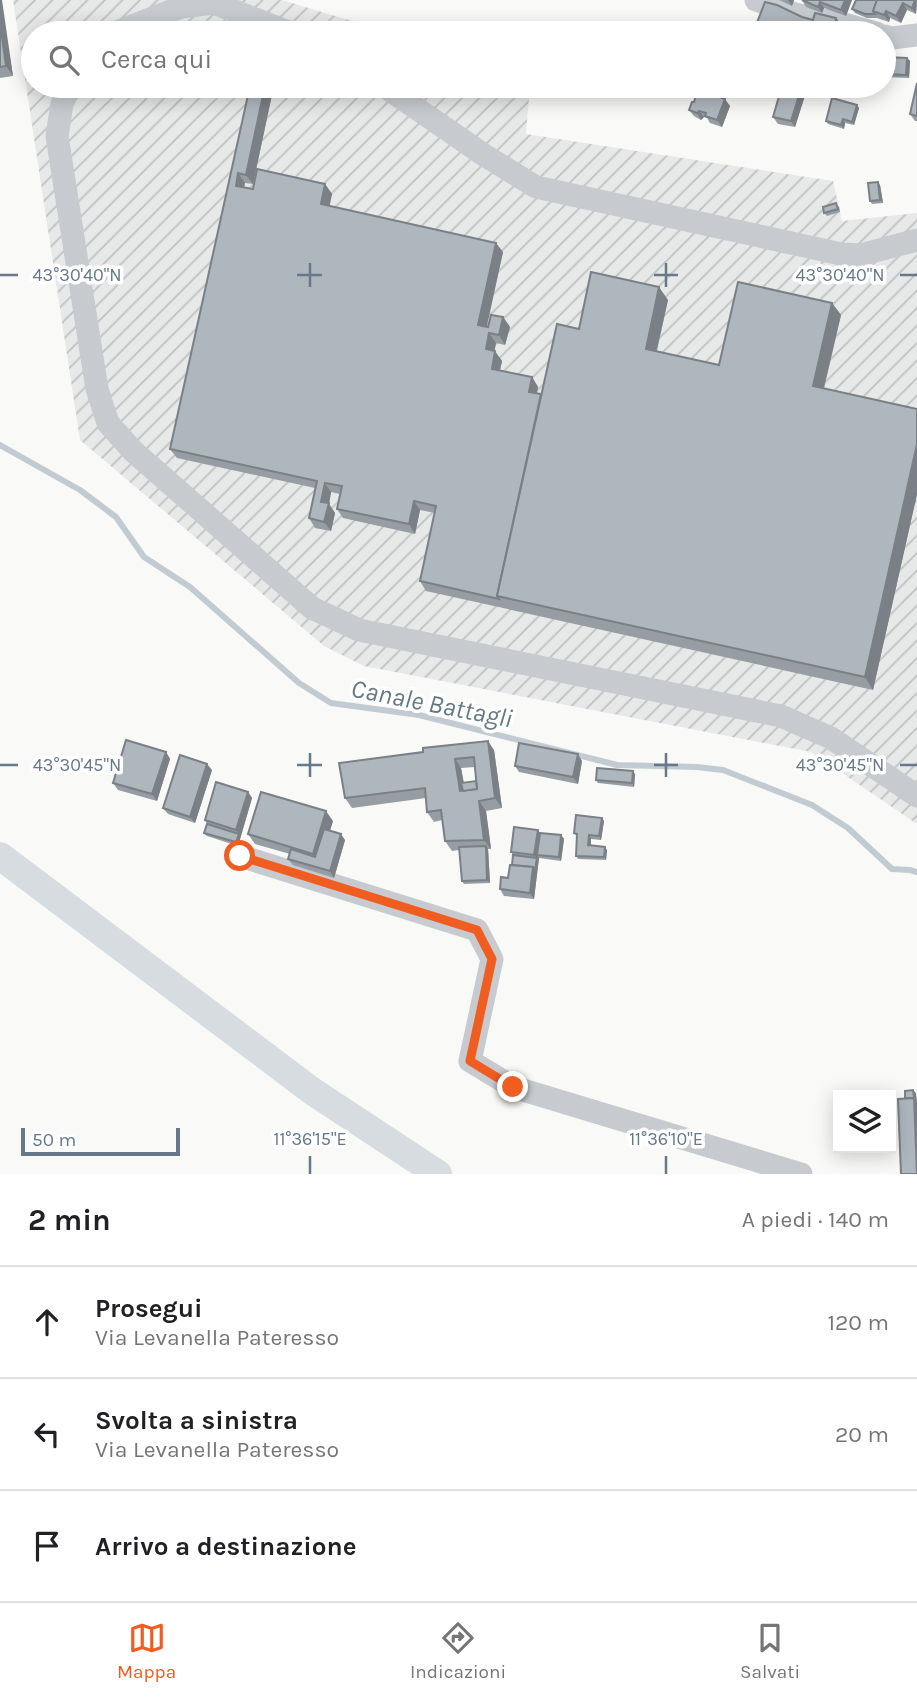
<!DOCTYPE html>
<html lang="it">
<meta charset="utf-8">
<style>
:root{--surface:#fff;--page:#f2f2f2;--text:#202124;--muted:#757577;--line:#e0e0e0;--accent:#f05d21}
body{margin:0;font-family:Karla,sans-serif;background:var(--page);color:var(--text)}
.controls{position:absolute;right:21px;bottom:21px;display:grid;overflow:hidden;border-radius:0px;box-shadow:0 4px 18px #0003}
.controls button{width:63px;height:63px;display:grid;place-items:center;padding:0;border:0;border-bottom:2px solid var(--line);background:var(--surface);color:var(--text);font:35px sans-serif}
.scale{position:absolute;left:21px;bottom:18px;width:159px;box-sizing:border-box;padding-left:7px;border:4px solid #66788a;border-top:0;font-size:19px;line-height:24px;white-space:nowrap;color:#66788a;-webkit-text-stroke:5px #fff;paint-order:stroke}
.stop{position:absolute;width:21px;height:21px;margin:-16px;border:5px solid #f05d21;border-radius:50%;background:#fff}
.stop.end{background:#f05d21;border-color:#fff;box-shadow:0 2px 7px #0008}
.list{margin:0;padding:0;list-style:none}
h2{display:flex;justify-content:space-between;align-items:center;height:91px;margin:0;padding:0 28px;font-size:30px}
h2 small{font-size:23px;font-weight:400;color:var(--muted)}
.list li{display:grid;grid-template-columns:46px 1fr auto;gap:21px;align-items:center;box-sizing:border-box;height:112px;padding:0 28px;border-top:2px solid var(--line)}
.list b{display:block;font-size:26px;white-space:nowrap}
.list p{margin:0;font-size:23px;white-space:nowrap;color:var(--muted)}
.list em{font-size:23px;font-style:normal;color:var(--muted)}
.icon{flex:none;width:38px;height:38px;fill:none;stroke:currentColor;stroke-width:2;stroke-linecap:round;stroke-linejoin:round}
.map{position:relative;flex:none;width:917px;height:1174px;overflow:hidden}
.search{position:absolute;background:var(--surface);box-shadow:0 4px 18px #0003;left:21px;right:21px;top:21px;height:77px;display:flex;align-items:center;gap:18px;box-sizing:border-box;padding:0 24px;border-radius:38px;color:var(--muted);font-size:26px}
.sheet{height:427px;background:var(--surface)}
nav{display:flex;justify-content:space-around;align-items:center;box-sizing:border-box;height:98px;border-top:2px solid var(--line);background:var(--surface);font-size:19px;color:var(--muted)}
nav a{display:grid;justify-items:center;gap:4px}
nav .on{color:var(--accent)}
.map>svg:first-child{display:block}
.industrial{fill:url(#industrial-furrows)}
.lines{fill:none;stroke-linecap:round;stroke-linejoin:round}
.stream{stroke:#c2cbd1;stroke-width:6}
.minor{stroke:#c7cbcf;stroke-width:23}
.major{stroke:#d6dce0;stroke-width:28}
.wall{fill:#969da3;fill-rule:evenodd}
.shaded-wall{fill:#7a8085}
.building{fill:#afb7be;stroke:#7a8085;stroke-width:2;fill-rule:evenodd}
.route{stroke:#f05d21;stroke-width:9}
.ticks{fill:none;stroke:#66788a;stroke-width:2.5}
.labels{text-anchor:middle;stroke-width:7;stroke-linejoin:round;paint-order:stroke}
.water-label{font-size:26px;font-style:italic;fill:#637985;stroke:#fff}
.ticks-label{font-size:18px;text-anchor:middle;fill:#66788a;stroke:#fff;stroke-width:7;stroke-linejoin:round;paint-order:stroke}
</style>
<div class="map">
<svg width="917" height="1174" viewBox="0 0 917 1174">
<defs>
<pattern id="industrial-furrows" width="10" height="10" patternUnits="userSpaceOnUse" patternTransform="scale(1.75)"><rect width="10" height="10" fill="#e7e8e8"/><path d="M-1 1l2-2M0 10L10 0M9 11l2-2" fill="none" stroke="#bfc1c2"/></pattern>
</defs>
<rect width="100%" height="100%" fill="#f9f9f7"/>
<path class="industrial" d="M13 0H282L345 19 405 33H33V86H530L526 134 833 181 842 221 917 213V824L811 752 364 666 324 646 80 440Z"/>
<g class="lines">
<path class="stream" d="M0 445 80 490 116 517 144 557 190 587 299 683 331 703 419 715 617 765 697 767 723 770 812 805 848 828 892 869 910 870 917 872"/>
<g class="minor">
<path d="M756 0 795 14 848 25 876 33"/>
<path d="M114 33 181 7 214 3 291 33"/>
<path d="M884 36 892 38 917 35"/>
<path d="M70 86 62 104 57 136 97 389 108 423 133 451 312 608 359 630 781 716 831 738 917 796"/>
<path d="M384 86 484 155 536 187 841 254 860 255 917 240"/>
<path d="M240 856 477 930 492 959 470 1061 513 1087 801 1174"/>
</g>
<path class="major" d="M0 856 312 1091 438 1174"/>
</g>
<g class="wall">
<path d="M0 0 13 76 0 78Z"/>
<path d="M779 0H794L792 6Z"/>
<path d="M802 0H852L846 16 824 8 822 13 806 7Z"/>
<path d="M917 0 916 14 907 10 901 23 890 18 889 22 877 18H867L855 13 852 9Z"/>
<path d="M802 17 813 20 836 18 844 29 862 33H753Z"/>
<path d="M884 57 907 58 910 61 909 78 884 77Z"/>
<path d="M917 83V121H915L910 114Z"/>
<path d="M250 86 273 90 253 184 245 183 244 187 253 189 325 184 332 194 329 206 503 252 486 327H488L503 317 510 327 505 345 496 343 494 351 502 361 500 370 532 377 538 387 537 393 541 394 579 329 668 300 657 351 719 365 832 303 841 315 824 389 917 409V494L873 690 426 591 420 581 435 513 420 510 415 534 343 518 337 509 340 494 331 492 329 504 335 513 331 531 315 528 309 518 315 488 177 458 170 449Z"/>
<path d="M700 86H730L720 97 730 106 722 127 710 123 707 118 704 117 701 120 694 116 689 110 702 87Z"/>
<path d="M778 86H808L795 127 778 124 773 117 782 87Z"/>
<path d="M857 105 859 108 854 125 845 123 844 129 828 124 826 121Z"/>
<path d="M880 185 883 203 872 204 870 201Z"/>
<path d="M839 206 840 212 827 216 824 213Z"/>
<path d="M494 750 502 808 486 811 491 849H488L490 883 464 884 462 881 459 850 452 851 445 841 442 820 434 822 427 812 426 798 352 808 345 798 339 763ZM475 767 476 781 464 783 461 768Z"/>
<path d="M166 752 170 759 157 801 118 790 113 783Z"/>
<path d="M582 761 578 784 519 772 515 766Z"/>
<path d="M212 770 195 823 168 814 163 808Z"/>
<path d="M635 774 634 787 598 783 596 780Z"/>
<path d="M248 792 252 798 238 846 207 836 204 833 207 824 205 820Z"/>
<path d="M602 818 604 821 601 840 591 839V846L607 850 606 860 578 859 576 856 577 836 574 833Z"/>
<path d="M333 821 330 831 345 840 334 878 293 865 288 859 290 854 255 844 248 834Z"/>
<path d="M538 830 540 833 561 835 564 839 561 861 539 858 534 899 504 896 500 889 508 878 512 865 513 855 511 852Z"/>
</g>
<g class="shaded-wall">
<path d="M0 0H2L13 76 6 66 0 23Z"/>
<path d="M788 0H794L792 6Z"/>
<path d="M845 0H852L846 16 841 10Z"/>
<path d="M915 0H917L916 14 912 8Z"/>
<path d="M820 2 824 8 822 13 818 7Z"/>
<path d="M903 3 907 10 901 23 896 16Z"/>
<path d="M886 11 890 18 889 22 884 15Z"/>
<path d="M836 18 843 27 847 33H840L835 25Z"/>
<path d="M811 25 817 33H809Z"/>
<path d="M907 58 910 61 909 78 906 75Z"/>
<path d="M265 86H271L273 90 253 184 246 175Z"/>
<path d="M720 86H730L717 100 713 94Z"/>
<path d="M802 86H808L795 127 791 121Z"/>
<path d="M725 99 730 106 722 127 717 120Z"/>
<path d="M857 105 859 108 854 125 852 122Z"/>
<path d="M699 111 704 117 701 120 697 113Z"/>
<path d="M843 119 845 123 844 129 841 125Z"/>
<path d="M238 173 245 183 242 195 236 186Z"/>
<path d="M878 182 880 185 883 203 880 200Z"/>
<path d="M325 184 332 194 328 214 321 204Z"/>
<path d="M496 243 503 252 485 335 478 325Z"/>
<path d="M659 287 668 300 654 361 646 349Z"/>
<path d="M832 303 841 315 821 399 813 386Z"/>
<path d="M503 317 510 327 505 345 499 335Z"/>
<path d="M489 333 496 343 493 359 486 349Z"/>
<path d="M495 351 502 361 498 378 492 369Z"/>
<path d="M532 377 538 387 535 401 529 392Z"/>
<path d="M917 444V494L873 690 865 677Z"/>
<path d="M325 483 331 492 329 504 335 513 331 531 324 522 321 502Z"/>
<path d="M414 501 420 510 415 534 409 524Z"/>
<path d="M488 741 494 750 502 808 495 798Z"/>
<path d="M166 752 170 759 157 801 152 794Z"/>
<path d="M578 754 582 761 578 784 573 777Z"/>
<path d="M455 759 461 768 466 797 460 791Z"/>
<path d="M207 764 212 770 195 823 190 817Z"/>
<path d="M633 771 635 774 634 787 632 783Z"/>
<path d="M248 792 252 798 238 846 236 842 239 834 236 830Z"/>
<path d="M479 801 486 811 491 849 484 840Z"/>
<path d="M326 811 333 821 319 863 313 854Z"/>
<path d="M602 818 604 821 601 840 599 836Z"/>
<path d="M538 830 542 836 537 855 539 858 534 899 530 893 533 867 537 858 534 855Z"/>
<path d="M341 834 345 840 334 878 330 871Z"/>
<path d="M561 835 564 839 561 861 559 857Z"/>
<path d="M589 835 591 839V849L588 845Z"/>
<path d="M486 846 488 849 490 883 487 880Z"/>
<path d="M605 847 607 850 606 860 604 857Z"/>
<path d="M913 1090 916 1093 917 1102V1174Z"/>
</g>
<g class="building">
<path d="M802 0H845L841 10 820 2 818 7Z"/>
<path d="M856 0H877L873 11 875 14H865L852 9Z"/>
<path d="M877 0H915L912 8 903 3 896 16 886 11 884 15 873 11Z"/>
<path d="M765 2 777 5 802 17 813 20 815 13 836 18 835 25 842 26 840 33H824L826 29 811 25 809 33H753Z"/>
<path d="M0 23 6 66 0 67Z"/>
<path d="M844 29 861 33H843Z"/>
<path d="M884 57 907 58 906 75 884 74Z"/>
<path d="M917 83V116L910 114Z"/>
<path d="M250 86H265L246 175 238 173 236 186 253 189 257 169 325 184 321 204 496 243 478 325 488 327 491 315 503 317 499 335 489 333 486 349 495 351 492 369 532 377 529 392 541 394 497 596 499 599 420 581 436 506 414 501 409 524 337 509 342 486 325 483 321 502 329 503 324 522 309 518 317 481 170 449Z"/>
<path d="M704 86H720L713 94 725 99 717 120 705 116 706 113 699 111 697 113 689 110 692 102H694L698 89H701Z"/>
<path d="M782 86H802L791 121 773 117Z"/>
<path d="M832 98 857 105 852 122 843 119 841 125 826 121Z"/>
<path d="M878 182 880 200 870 201 868 183Z"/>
<path d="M836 203 838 209 824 213 823 207Z"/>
<path d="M591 272 659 287 646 349 719 365 738 282 832 303 813 386 917 409V444L865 677 497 596 557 324 579 329Z"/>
<path d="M126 740 166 752 152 794 113 783Z"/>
<path d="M488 741 495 798 479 801 484 840 445 841 441 810 427 812 425 788 345 798 339 763 423 752V748ZM474 757 477 789 460 791 455 759Z"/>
<path d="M519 743 578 754 573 777 515 766Z"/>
<path d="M180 755 207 764 190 817 163 808Z"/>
<path d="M597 768 633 771 632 783 596 780Z"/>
<path d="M476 781 477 789 463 791 461 783Z"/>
<path d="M216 782 248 792 236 830 205 820Z"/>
<path d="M261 792 326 811 313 854 248 834Z"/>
<path d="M576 815 602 818 599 836 589 835 588 845 605 847 604 857 576 856 577 834 574 833Z"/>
<path d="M207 824 239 834 236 842 204 833Z"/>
<path d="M514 827 538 830 534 855 511 852Z"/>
<path d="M324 829 341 834 330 871 288 859 291 849 315 857Z"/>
<path d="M540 833 561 835 559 857 537 855Z"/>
<path d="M486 846 487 880 462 881 459 847Z"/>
<path d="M513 855 537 858 535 870 533 867 512 865Z"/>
<path d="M510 865 533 867 530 893 500 889 501 877 508 878Z"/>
<path d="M913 1090 914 1098H905V1091Z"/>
<path d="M914 1098 917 1174H901L898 1099Z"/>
</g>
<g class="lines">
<path class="route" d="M240 856 477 930 492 959 470 1061 513 1087"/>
</g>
<path class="ticks" d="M310 263V287M666 263V287M0 275H18M297 275H322M654 275H678M900 275H917M310 753V777M666 753V777M0 765H18M297 765H322M654 765H678M900 765H917M310 1156V1174M666 1156V1174"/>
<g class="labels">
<g class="water-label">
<text transform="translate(432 703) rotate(11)" y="9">Canale Battagli</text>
</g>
</g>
<g class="ticks-label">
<text x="840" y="281">43°30'40"N</text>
<text x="77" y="281">43°30'40"N</text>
<text x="840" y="771">43°30'45"N</text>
<text x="77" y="771">43°30'45"N</text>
<text x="310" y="1145">11°36'15"E</text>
<text x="666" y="1145">11°36'10"E</text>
</g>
</svg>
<div class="controls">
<button><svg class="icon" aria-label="layers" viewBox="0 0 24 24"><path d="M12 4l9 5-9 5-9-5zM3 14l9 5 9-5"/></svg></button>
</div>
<div class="scale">50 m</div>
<div class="stop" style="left:240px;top:856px"></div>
<div class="stop end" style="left:513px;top:1087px"></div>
<div class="search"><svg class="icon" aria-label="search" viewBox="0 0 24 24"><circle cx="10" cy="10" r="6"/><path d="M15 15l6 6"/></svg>Cerca qui</div>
</div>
<section class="sheet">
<h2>2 min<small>A piedi · 140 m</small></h2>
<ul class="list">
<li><svg class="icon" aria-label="ahead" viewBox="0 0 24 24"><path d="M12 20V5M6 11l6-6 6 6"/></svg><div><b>Prosegui</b><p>Via Levanella Pateresso</p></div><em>120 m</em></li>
<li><svg class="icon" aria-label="left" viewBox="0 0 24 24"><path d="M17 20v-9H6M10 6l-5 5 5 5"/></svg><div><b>Svolta a sinistra</b><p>Via Levanella Pateresso</p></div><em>20 m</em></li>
<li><svg class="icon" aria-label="arrive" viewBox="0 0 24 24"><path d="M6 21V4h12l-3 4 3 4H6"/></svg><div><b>Arrivo a destinazione</b></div></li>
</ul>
</section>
<nav>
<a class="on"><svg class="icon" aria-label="map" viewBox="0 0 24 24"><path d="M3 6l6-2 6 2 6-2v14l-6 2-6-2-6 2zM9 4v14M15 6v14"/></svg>Mappa</a>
<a><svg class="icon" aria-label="directions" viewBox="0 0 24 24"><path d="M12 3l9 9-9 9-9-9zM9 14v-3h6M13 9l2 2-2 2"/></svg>Indicazioni</a>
<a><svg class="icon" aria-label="saved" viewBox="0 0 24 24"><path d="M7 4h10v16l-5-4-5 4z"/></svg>Salvati</a>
</nav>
